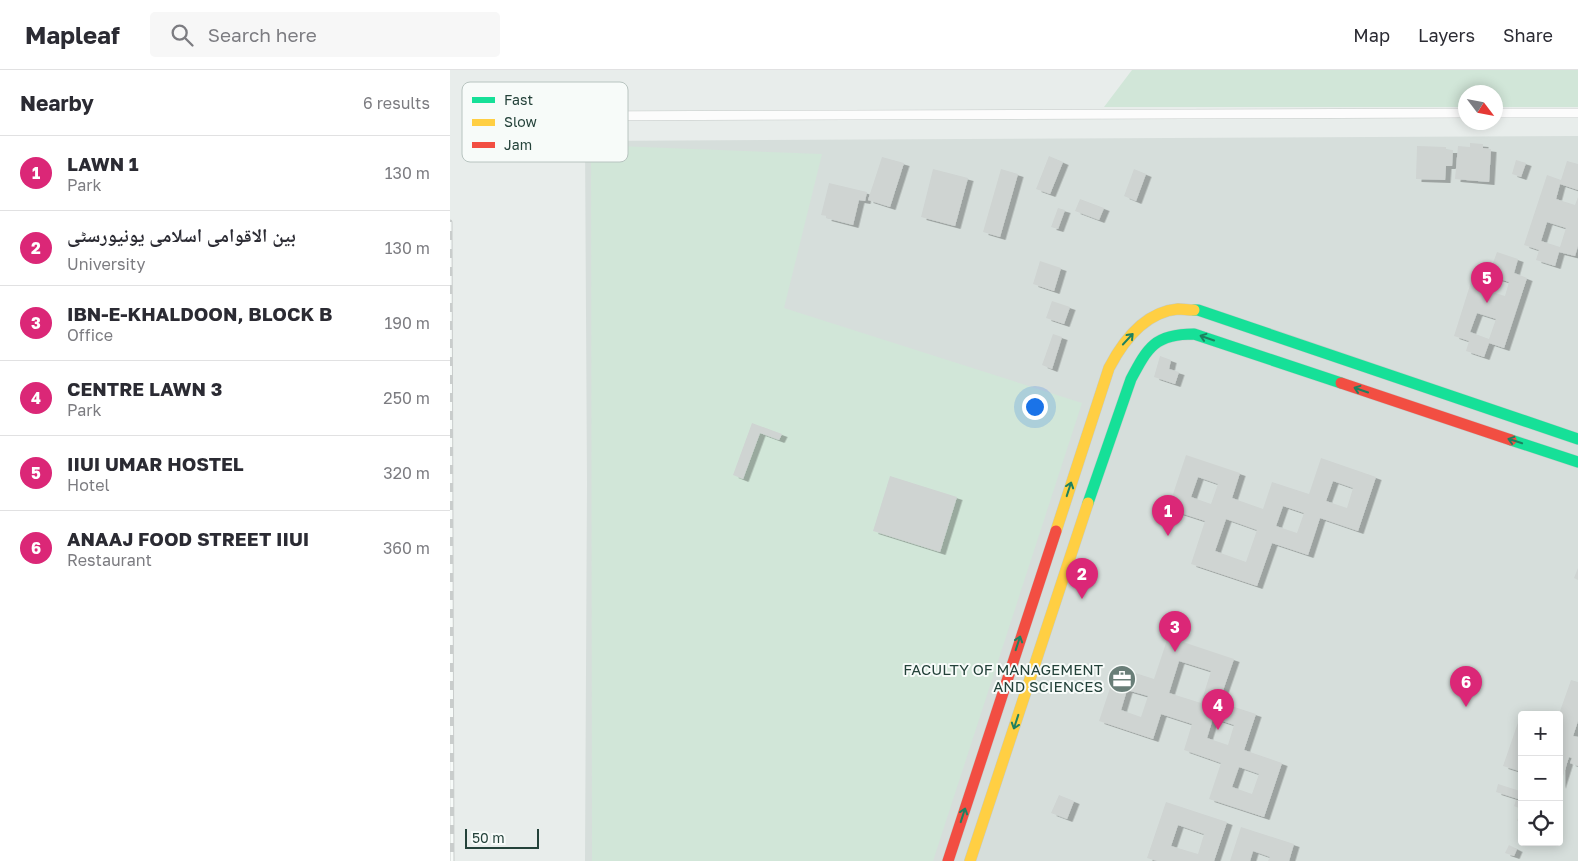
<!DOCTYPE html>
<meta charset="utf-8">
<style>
:root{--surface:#fff;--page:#f7f7f7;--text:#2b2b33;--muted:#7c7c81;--line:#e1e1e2;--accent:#db2777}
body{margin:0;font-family:"Golos Text","Noto Naskh Arabic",sans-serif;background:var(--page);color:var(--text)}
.controls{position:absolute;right:15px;bottom:15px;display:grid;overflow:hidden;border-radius:5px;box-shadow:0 2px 12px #0003}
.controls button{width:45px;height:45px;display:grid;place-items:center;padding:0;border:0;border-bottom:1px solid var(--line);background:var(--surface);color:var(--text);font:25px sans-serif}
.compass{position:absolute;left:1008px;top:15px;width:45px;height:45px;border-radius:50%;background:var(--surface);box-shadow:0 2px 12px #0003;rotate:122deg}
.scale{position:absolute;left:15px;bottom:12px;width:74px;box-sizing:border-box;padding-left:5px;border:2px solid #24423a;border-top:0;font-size:14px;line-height:18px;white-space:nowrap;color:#24423a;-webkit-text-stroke:4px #f7fbf9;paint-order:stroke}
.you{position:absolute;left:584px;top:336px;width:18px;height:18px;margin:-12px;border:4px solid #fff;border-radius:50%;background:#1a73e8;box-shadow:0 0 0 8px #1a73e833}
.badge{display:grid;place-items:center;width:32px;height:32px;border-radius:50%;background:var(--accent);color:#fff;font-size:16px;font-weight:700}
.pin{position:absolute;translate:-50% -41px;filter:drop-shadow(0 1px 2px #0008)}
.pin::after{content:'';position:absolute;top:26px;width:18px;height:15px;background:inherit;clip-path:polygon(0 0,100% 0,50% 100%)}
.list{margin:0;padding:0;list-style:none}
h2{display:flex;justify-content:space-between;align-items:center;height:65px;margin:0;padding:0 20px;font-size:21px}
h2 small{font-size:16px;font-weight:400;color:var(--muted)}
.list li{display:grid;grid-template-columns:32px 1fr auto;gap:15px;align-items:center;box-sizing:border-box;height:75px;padding:0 20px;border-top:1px solid var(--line)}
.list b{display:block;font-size:19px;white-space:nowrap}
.list p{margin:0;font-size:16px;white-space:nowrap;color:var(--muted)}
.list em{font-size:16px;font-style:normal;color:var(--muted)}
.icon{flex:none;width:28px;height:28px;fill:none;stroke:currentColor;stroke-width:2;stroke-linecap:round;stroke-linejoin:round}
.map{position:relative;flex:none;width:1128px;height:791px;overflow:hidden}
header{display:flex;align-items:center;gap:30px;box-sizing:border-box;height:70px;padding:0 25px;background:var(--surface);border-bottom:1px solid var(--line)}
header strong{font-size:24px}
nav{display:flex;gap:28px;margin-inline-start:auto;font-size:18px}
.search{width:350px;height:45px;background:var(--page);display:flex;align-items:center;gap:12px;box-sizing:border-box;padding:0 18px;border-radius:5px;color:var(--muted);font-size:19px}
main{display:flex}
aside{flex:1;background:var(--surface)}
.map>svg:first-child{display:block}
.built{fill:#d6dedb;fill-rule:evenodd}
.green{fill:#d1e6d8}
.building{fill:#cfd4d2;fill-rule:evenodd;filter:url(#shadow)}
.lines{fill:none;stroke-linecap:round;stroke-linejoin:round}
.street-casing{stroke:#c5cac8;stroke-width:10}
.fast-casing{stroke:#c3cbc8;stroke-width:12}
.slow-casing{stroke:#c3cbc8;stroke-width:12}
.jam-casing{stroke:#c3cbc8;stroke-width:12}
.street{stroke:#fcfcfc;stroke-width:9}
.fast{stroke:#16e098;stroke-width:11}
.slow{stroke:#ffcf43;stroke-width:11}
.jam{stroke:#f24e42;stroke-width:11}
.rail-casing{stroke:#c9cdcc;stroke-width:5}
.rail{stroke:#f7fbf9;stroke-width:3;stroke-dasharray:9;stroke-linecap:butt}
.oneway{stroke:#1e8160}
.labels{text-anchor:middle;stroke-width:4;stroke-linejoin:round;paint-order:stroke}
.poi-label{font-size:15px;fill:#24423a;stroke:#f7fbf9;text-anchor:end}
.key{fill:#f7fbf9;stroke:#b8c4c0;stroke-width:1}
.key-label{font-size:14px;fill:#24423a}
</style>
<header>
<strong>Mapleaf</strong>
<div class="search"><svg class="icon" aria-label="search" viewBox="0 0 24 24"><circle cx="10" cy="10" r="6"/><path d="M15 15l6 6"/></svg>Search here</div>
<nav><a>Map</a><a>Layers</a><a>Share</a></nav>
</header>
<main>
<aside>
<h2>Nearby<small>6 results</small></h2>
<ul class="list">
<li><span class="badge">1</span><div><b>LAWN 1</b><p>Park</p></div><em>130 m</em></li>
<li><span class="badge">2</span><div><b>بین الاقوامی اسلامی یونیورسٹی</b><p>University</p></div><em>130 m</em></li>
<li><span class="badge">3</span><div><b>IBN-E-KHALDOON, BLOCK B</b><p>Office</p></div><em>190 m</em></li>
<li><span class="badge">4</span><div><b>CENTRE LAWN 3</b><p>Park</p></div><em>250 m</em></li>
<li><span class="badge">5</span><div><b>IIUI UMAR HOSTEL</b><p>Hotel</p></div><em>320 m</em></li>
<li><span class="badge">6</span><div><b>ANAAJ FOOD STREET IIUI</b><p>Restaurant</p></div><em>360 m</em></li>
</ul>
</aside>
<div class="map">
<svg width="1128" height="791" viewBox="0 0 1128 791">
<defs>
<filter id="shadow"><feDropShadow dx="5.5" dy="3" stdDeviation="0" flood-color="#0004"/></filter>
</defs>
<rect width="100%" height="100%" fill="#e8edeb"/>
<path class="built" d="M1128 66V791H135L137 413 135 71ZM1072 645H1109V772H1072Z"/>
<g class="green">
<path d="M682 0H1128V37H1046V22H1016L1015 37H654Z"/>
<path d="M141 75 372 84 334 238 632 333 483 791H142Z"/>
</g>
<g class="building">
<path d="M1020 73 1033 74V78L1041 79 1039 112 1005 109 1008 76 1020 77Z"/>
<path d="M967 76 996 77V80H1003L1002 96H996L995 110 966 109Z"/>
<path d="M599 86 613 92 600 124 586 119Z"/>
<path d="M432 87 454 93 440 137 418 130Z"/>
<path d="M1066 90 1076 93 1071 107 1062 104Z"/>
<path d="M1117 91 1128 94V120L1110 114 1106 129 1125 135 1128 127V176L1125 186 1109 182 1105 196 1086 190 1089 180 1074 175 1097 105 1111 110ZM1097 152 1116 158 1110 177 1091 171Z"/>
<path d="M483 99 518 108 505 156 471 147Z"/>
<path d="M551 99 568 104 550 167 533 162Z"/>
<path d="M684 99 696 104 686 131 674 126Z"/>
<path d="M379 113 417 122 415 131 409 130 403 155 376 148 377 146 371 145Z"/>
<path d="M630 129 654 138 649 150 625 141Z"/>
<path d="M608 138 615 140 608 159 601 157Z"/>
<path d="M1047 182 1068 189 1064 203 1077 208 1054 278 1039 273 1034 287 1016 281 1019 271 1004 266 1026 196 1040 201ZM1040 206 1059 212 1055 226 1035 220ZM1027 243 1046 249 1039 269 1020 262Z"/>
<path d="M590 191 611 198 604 221 583 214Z"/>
<path d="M602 231 620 237 614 254 596 248Z"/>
<path d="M603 264 612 267 602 299 592 295Z"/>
<path d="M710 286 721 290 719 299 729 302 725 314 704 307Z"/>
<path d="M302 353 332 364 329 370 310 363 293 409 283 405Z"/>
<path d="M736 385 790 403 782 428 813 439 822 412 859 424 871 388 926 407 908 461 870 448 858 485 822 473 807 516 741 494 755 451 718 439ZM748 407 768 414 761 434 741 427ZM883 411 903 418 897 438 876 431ZM833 436 854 443 847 463 826 456ZM776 449 807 460 796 492 765 481Z"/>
<path d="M440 406 507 427 490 482 423 461Z"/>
<path d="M1128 498V510L1124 508Z"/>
<path d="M718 567 784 589 769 632 806 644 794 680 832 693 814 747 759 729 771 693 734 680 742 654 711 644 703 669 649 651 667 597 704 609ZM729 591 761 601 751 633 719 623ZM677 620 698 626 691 647 671 640ZM763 648 784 655 778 675 757 668ZM789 697 809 704 802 724 782 717Z"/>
<path d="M1121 610 1128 612V651L1123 666 1128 667V696L1120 693 1122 688 1119 687 1110 716 1109 644Z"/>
<path d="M1072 641 1083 644 1072 645V702L1053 696Z"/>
<path d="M1048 714 1070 721 1068 729 1046 722Z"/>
<path d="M609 725 624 731 617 749 601 743Z"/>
<path d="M1066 730 1072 732V752L1067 751 1071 739 1064 736Z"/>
<path d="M716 732 777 752 764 791H707L697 788ZM728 755 754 764 748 784 721 776Z"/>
<path d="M791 757 844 774 839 791H818L820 787 803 781 800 791H780Z"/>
<path d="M1059 775 1067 779 1064 786 1055 783Z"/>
</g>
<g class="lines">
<defs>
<g id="street">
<path d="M1046 43H1128"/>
<path d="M112 46 1016 43"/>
</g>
<g id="fast">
<path d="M744 240H748L1128 369"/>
<path d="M1061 370 1128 392"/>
<path d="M638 433 681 309C698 277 705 264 744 264L891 313"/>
</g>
<g id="slow">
<path d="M606 461 659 298C673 271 695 242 728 239 733 239 738 240 744 240"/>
<path d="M520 791 638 433"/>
</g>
<g id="jam">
<path d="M891 313 1061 370"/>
<path d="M498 791 606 461"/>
</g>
</defs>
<use href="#street" class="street-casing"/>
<use href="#fast" class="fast-casing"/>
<use href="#slow" class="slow-casing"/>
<use href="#jam" class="jam-casing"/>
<use href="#street" class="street"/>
<use href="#fast" class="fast"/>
<use href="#slow" class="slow"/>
<use href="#jam" class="jam"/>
<defs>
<path id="rail" d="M0 152 2 791"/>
</defs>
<use href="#rail" class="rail-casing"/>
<use href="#rail" class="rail"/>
</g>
<defs><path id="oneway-shaft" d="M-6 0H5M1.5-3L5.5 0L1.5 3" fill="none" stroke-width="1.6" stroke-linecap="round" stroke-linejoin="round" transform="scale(1.25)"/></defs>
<g class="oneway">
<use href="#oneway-shaft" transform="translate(757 268) rotate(-161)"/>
<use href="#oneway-shaft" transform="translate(678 269) rotate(-47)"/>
<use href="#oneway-shaft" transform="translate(911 320) rotate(-161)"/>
<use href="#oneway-shaft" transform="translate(1065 371) rotate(-162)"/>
<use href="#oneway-shaft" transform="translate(619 419) rotate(-72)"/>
<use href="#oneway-shaft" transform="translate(568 573) rotate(-72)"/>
<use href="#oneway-shaft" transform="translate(566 652) rotate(108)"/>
<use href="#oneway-shaft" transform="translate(513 745) rotate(-72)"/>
</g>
<defs>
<symbol id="office-disc" viewBox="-11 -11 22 22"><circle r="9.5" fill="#697e78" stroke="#f7fbf9"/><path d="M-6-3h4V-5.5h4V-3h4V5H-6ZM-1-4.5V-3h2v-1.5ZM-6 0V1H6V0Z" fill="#fff"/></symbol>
</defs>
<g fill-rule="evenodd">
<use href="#office-disc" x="656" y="593" width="32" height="32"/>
</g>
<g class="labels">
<g class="poi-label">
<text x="653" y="605">FACULTY OF MANAGEMENT<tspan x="653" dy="17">AND SCIENCES</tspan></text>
</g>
</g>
<rect x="12" y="12" width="166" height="80" rx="8" class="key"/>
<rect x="22" y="27" width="23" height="6" fill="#16e098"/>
<rect x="22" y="49" width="23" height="7" fill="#ffcf43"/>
<rect x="22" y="72" width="23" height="6" fill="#f24e42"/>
<g class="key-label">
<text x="54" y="35">Fast</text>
<text x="54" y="57">Slow</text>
<text x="54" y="80">Jam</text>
</g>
</svg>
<div class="controls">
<button>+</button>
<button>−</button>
<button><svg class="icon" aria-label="locate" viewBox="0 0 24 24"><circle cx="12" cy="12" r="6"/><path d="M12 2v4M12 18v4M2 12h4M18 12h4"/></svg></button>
</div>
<svg class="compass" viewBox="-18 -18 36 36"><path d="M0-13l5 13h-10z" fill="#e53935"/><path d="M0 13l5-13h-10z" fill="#7c7c81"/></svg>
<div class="scale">50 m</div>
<div class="you"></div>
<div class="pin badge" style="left:718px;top:466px">1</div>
<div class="pin badge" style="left:632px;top:529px">2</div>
<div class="pin badge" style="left:725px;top:582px">3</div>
<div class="pin badge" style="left:768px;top:660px">4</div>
<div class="pin badge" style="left:1037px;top:233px">5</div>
<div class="pin badge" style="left:1016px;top:637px">6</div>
</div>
</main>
